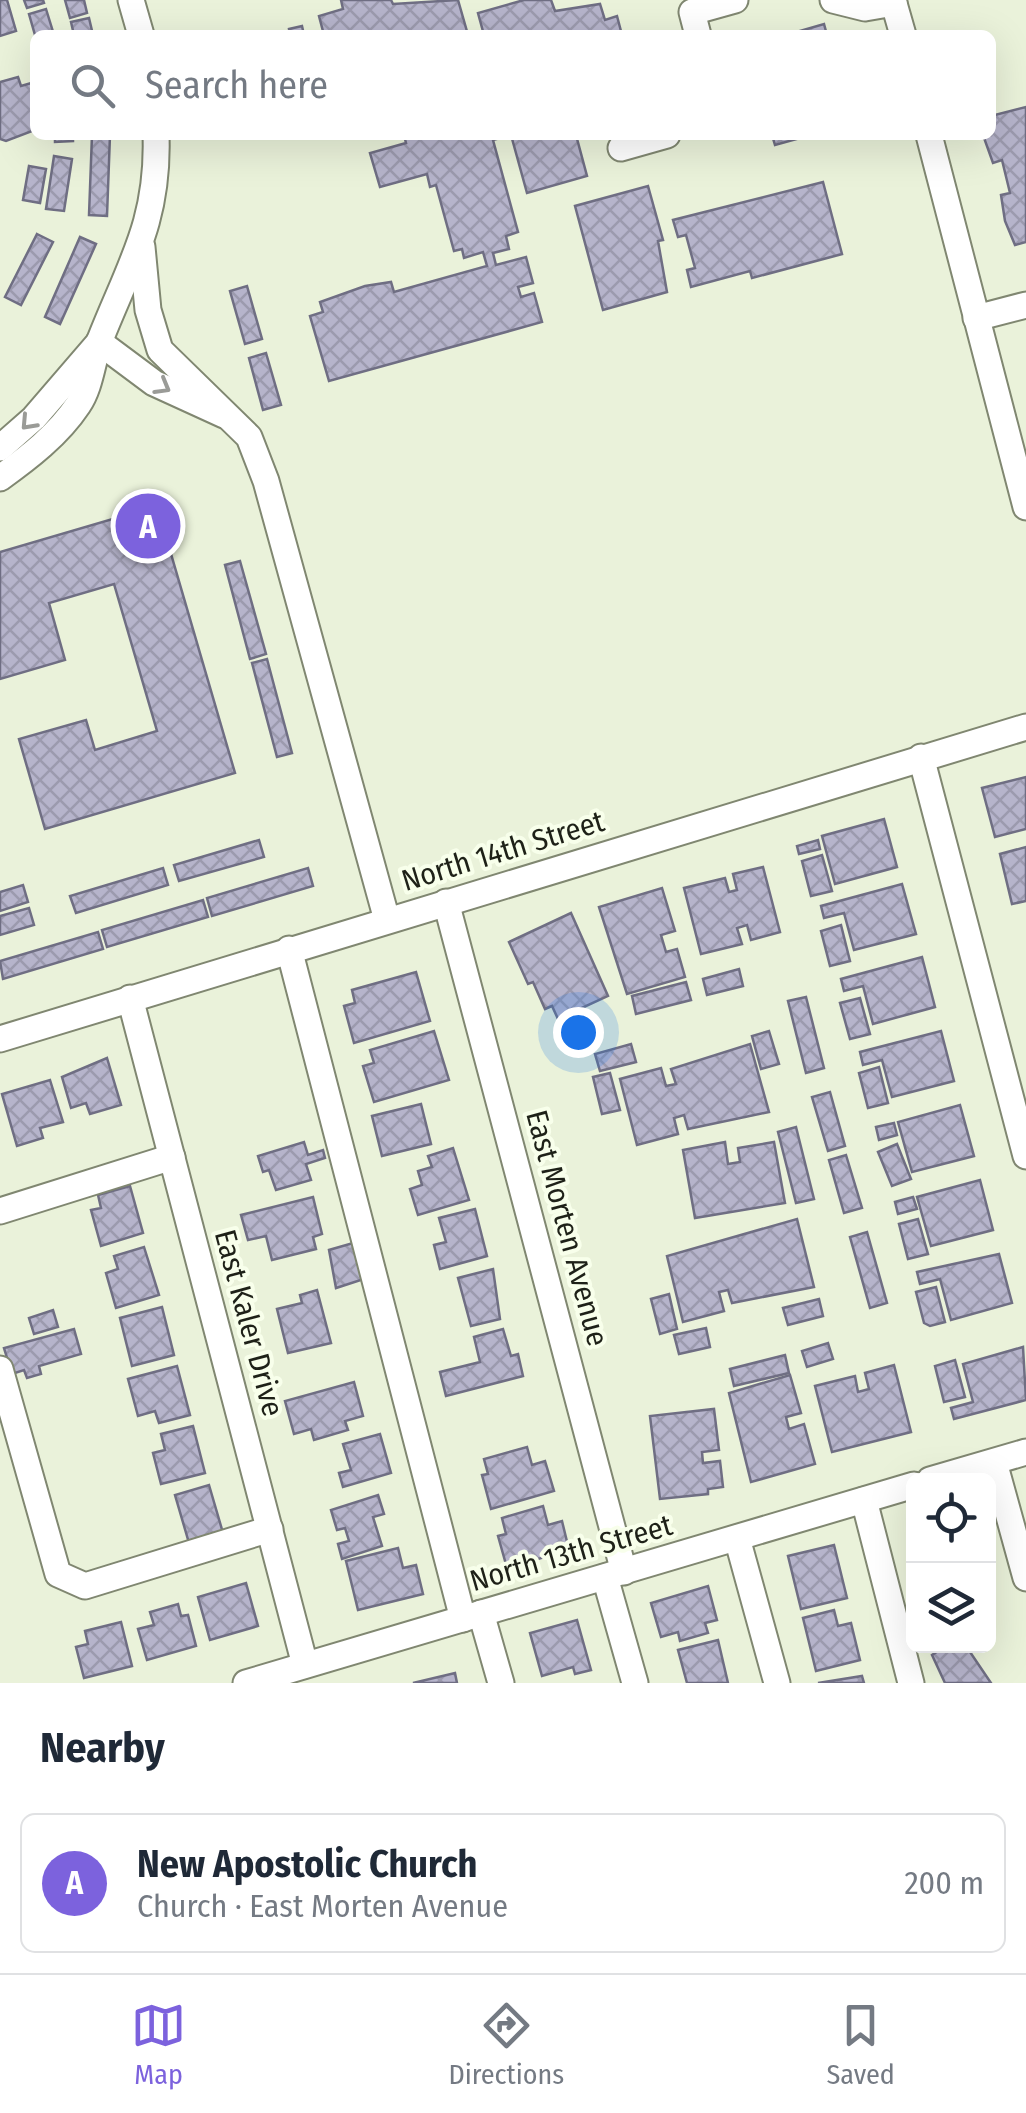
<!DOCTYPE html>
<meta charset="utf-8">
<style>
:root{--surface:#fff;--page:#f6f6f7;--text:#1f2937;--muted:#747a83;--line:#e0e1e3;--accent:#7c62dd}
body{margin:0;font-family:"Fira Sans Condensed",sans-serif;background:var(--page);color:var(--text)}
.controls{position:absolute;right:30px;bottom:30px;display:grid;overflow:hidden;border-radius:15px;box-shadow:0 10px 40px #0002}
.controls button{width:90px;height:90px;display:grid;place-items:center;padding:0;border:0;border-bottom:2px solid var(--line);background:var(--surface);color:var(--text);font:50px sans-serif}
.you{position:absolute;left:578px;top:1032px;width:35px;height:35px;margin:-25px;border:8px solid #fff;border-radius:50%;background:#1a73e8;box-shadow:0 0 0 15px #1a73e833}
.badge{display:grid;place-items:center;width:65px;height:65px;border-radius:50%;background:var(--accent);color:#fff;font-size:32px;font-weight:700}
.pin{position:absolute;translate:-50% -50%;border:5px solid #fff;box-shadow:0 2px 10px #0006}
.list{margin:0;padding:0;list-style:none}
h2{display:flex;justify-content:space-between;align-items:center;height:130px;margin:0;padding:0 40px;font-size:42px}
h2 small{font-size:32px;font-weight:400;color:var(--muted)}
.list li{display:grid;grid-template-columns:65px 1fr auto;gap:30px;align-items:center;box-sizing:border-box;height:140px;margin:0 20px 20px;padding:0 20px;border:2px solid var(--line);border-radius:15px}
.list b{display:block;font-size:38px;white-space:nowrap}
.list p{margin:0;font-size:32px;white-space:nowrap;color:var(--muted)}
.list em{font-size:32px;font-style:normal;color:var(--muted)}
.icon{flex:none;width:55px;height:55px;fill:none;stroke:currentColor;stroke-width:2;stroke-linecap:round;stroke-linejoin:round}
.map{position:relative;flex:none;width:1026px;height:1683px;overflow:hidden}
.search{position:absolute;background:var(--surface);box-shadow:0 10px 40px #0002;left:30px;right:30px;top:30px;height:110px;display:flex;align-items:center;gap:25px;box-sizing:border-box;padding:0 35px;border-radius:15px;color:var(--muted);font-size:38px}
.sheet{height:290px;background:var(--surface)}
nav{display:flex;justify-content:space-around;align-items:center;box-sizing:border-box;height:140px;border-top:2px solid var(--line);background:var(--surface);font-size:28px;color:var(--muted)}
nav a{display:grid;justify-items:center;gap:5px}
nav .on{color:var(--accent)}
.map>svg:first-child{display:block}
.building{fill:url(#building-cross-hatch);stroke:#6f6e83;stroke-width:2.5}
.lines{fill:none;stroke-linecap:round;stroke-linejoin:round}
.minor-casing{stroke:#808771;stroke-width:29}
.minor{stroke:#fff;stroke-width:25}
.oneway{stroke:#9a9b97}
.labels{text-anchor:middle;stroke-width:8;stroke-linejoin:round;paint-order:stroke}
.street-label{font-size:30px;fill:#1e2118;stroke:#f8ffeb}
</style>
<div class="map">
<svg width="1026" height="1683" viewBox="0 0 1026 1683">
<defs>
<pattern id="building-cross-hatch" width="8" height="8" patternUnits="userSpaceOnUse" patternTransform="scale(2.5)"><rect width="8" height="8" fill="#b6b4cb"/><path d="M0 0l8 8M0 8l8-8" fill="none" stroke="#9c9aae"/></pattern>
</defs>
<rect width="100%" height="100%" fill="#eaf2da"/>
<g class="building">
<path d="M0 0H7L16 31 0 36Z"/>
<path d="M24 0H43L44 3 27 8Z"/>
<path d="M65 0H84L87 13 70 18Z"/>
<path d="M341 0H391L393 4 458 0 468 35H324L319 16 343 9Z"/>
<path d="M524 0H551L555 11 600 4 605 20 617 16 622 35H484L478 13Z"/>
<path d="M46 9 54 35H35L29 14Z"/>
<path d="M89 18 93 35H74L71 22Z"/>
<path d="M824 24 827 35H786Z"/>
<path d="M302 26 304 35H290L289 29Z"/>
<path d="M18 77 21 86 35 82V130L6 141 0 139V82Z"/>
<path d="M1026 107V242L1015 245 1005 221 1001 195 1010 193 1002 160 993 163 983 135H991V116Z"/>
<path d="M55 135H73V141L55 142Z"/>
<path d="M92 135H110L107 216 89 215Z"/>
<path d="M404 135H576L587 176 527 193 511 135 493 140 518 232 506 236 509 249 493 253 496 265 526 257 533 283 518 287 521 297 534 293 542 322 329 381 310 316 323 312 320 302 365 286 391 282 394 292 487 266 483 252 464 258 462 249 454 251 436 185 430 187 427 174 380 187 370 153 406 143Z"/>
<path d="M772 135H811L775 145Z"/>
<path d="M54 156 72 159 64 211 46 209Z"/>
<path d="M29 166 46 169 40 203 23 200Z"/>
<path d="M823 182 842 254 752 278 750 271 691 287 687 270 695 268 686 235 678 237 673 220Z"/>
<path d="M648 186 663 240 658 241 667 292 603 310 575 206Z"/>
<path d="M37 234 53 242 21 305 5 297Z"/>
<path d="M80 237 96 244 60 324 45 317Z"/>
<path d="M247 286 262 339 245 344 230 291Z"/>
<path d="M266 353 281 405 263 410 249 358Z"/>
<path d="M157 506 235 773 45 829 19 739 86 720 95 750 157 731 114 584 49 603 65 660 0 679V552Z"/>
<path d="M240 561 266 654 250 659 225 565Z"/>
<path d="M267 659 292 753 277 757 252 663Z"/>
<path d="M1026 777V829L995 837 982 788Z"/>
<path d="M884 819 897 867 835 884 822 836Z"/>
<path d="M259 840 264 857 179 881 174 865Z"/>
<path d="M818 840 820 849 799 854 797 846Z"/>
<path d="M1026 847V901L1012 904 1000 854Z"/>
<path d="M822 855 832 891 811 896 802 861Z"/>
<path d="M763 867 780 932 751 940 747 925 737 928 742 944 701 954 684 888 725 878 729 892 737 890 733 874Z"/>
<path d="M163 868 168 885 76 913 70 896Z"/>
<path d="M308 868 313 886 212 916 207 898Z"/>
<path d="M902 884 916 934 854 950 844 913 824 918 821 906Z"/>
<path d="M23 885 28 902 0 911V892Z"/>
<path d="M662 888 675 931 661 935 666 952 677 949 685 977 627 994 599 907Z"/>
<path d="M203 900 208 917 107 947 102 930Z"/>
<path d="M29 908 34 925 0 935V916Z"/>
<path d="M571 913 608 996 558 1019 552 1006 545 1009 533 982 528 984 509 942Z"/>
<path d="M841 925 850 961 830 966 821 931Z"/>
<path d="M98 932 103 949 3 979 0 961Z"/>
<path d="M922 957 935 1007 873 1024 863 986 844 991 841 979Z"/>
<path d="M739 969 743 986 707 995 703 979Z"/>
<path d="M416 972 430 1021 354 1043 344 1006 355 1003 352 990Z"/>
<path d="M686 982 691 1000 636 1014 632 996Z"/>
<path d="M806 997 824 1068 806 1073 788 1001Z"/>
<path d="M860 998 870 1034 850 1039 840 1003Z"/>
<path d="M434 1031 449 1080 374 1102 363 1066 374 1063 370 1050Z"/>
<path d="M769 1031 779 1064 761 1069 752 1036Z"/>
<path d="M941 1031 954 1081 892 1097 882 1060 863 1065 860 1052Z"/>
<path d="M631 1044 636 1062 600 1071 595 1054Z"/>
<path d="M750 1044 769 1112 688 1129 684 1115 674 1118 678 1134 637 1145 620 1079 661 1068 666 1086 676 1084 671 1069Z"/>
<path d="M107 1058 121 1105 90 1114 86 1103 71 1108 62 1077Z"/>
<path d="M879 1067 888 1103 868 1108 859 1073Z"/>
<path d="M610 1073 620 1110 602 1114 593 1077Z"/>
<path d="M50 1080 63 1122 40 1128 43 1138 17 1146 2 1094Z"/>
<path d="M830 1092 845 1146 828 1151 812 1097Z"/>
<path d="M421 1104 431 1144 382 1156 372 1116Z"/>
<path d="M960 1105 974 1156 912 1172 898 1122Z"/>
<path d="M894 1123 897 1135 879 1140 876 1127Z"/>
<path d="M796 1127 814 1199 796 1203 778 1132Z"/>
<path d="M304 1142 308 1155 323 1150 325 1158 306 1164 311 1180 276 1190 269 1170 263 1172 258 1156Z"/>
<path d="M725 1142 728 1164 740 1162 738 1148 774 1142 785 1203 695 1218 683 1150Z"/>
<path d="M897 1144 911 1179 892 1186 878 1152Z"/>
<path d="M453 1148 469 1200 418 1215 410 1189 422 1185 418 1171 432 1167 428 1156Z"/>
<path d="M846 1155 862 1208 844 1213 829 1160Z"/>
<path d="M980 1180 993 1230 931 1246 917 1197Z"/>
<path d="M130 1186 143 1233 101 1246 91 1210 101 1208 98 1195Z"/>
<path d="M313 1197 322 1234 313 1237 316 1249 272 1260 266 1236 248 1240 241 1215Z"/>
<path d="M913 1197 917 1209 898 1214 895 1202Z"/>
<path d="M475 1209 487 1256 440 1269 434 1245 446 1242 439 1218Z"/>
<path d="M797 1219 814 1287 732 1303 728 1290 719 1292 724 1311 683 1322 667 1256Z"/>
<path d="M918 1219 928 1254 908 1259 899 1224Z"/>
<path d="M867 1232 887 1303 870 1308 850 1237Z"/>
<path d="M353 1243 364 1279 336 1288 329 1250Z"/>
<path d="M144 1247 159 1295 116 1308 106 1273 118 1269 114 1256Z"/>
<path d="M999 1254 1012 1303 951 1320 940 1279 920 1284 917 1272Z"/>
<path d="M493 1269 500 1319 471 1326 458 1278Z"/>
<path d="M936 1287 945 1322 930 1326 924 1323 916 1292Z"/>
<path d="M317 1290 331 1343 288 1353 277 1309 302 1303 300 1295Z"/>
<path d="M669 1294 677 1329 660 1334 651 1299Z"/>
<path d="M819 1299 823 1316 788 1325 783 1308Z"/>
<path d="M162 1307 174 1355 132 1366 120 1318Z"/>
<path d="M53 1310 58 1327 34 1334 29 1318Z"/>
<path d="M706 1328 710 1347 679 1354 674 1335Z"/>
<path d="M74 1329 81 1354 39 1366 41 1374 27 1378 24 1370 12 1374 4 1348Z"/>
<path d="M503 1329 511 1356 518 1354 523 1376 446 1396 440 1372 480 1362 474 1337Z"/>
<path d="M828 1343 833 1359 807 1367 802 1351Z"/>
<path d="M1023 1347 1026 1400 954 1419 951 1408 973 1402 963 1364Z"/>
<path d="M785 1355 789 1373 734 1386 730 1369Z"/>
<path d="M955 1360 965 1397 944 1402 935 1366Z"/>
<path d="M894 1365 911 1432 832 1452 815 1386 855 1376 858 1392 869 1389 865 1373Z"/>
<path d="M177 1366 190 1415 159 1423 155 1411 138 1416 128 1379Z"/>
<path d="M790 1375 801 1413 786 1417 789 1429 804 1424 815 1464 751 1482 729 1393Z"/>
<path d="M354 1382 363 1416 345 1421 348 1430 314 1440 311 1429 294 1434 285 1401Z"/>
<path d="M714 1409 719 1450 702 1452 703 1463 720 1461 723 1487 708 1489V1494L660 1499 650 1416Z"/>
<path d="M193 1426 205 1473 161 1484 153 1453 165 1450 161 1434Z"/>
<path d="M380 1434 391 1473 343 1487 339 1473 351 1470 343 1444Z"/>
<path d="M527 1447 532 1465 545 1461 554 1491 491 1509 482 1475 488 1474 484 1459Z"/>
<path d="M209 1485 223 1533 189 1543 175 1495Z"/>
<path d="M378 1495 384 1514 373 1517 382 1546 342 1559 338 1544 349 1541 345 1528 337 1530 331 1510Z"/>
<path d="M543 1506 548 1525 562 1521 569 1550 507 1568 498 1536 506 1534 502 1518Z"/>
<path d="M834 1545 847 1598 801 1609 788 1556Z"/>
<path d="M398 1548 403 1568 416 1565 423 1594 358 1610 346 1561Z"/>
<path d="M246 1583 258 1626 210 1640 198 1597Z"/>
<path d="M708 1586 717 1620 705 1623 708 1633 680 1641 678 1632 661 1637 651 1603Z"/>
<path d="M178 1604 181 1616 188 1615 196 1646 147 1660 138 1629 154 1625 150 1612Z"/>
<path d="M834 1610 838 1626 851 1623 860 1660 816 1671 803 1618Z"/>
<path d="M577 1620 591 1670 575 1674 573 1667 542 1676 530 1633Z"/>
<path d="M121 1622 132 1666 84 1678 76 1647 88 1644 85 1631Z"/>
<path d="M718 1640 728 1683H687L678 1650Z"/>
<path d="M946 1646H966L991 1683H945L932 1655Z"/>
<path d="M455 1673 457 1683H413Z"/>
<path d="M862 1676 864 1683H818Z"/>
</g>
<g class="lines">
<defs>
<g id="minor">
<path d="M131 0 141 35"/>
<path d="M833 0 865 8 894 3"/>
<path d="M893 0 903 35"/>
<path d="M698 35 692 12 735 0"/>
<path d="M929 135 1026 507"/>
<path d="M621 148 667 135"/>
<path d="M142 247 148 310 160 350 249 437 266 481 387 920"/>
<path d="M976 318 1026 305"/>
<path d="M99 342 154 383 224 415"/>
<path d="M0 448 34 418 96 346"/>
<path d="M0 478C28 458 58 435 78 405 91 386 92 361 100 340 130 264 159 221 156 135"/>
<path d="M921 757 1026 1156"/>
<path d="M446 902 624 1572"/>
<path d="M289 949 463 1619"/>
<path d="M130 998 305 1665"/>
<path d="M0 1039 1026 727"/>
<path d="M0 1211 172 1157"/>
<path d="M0 1369 58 1574 85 1586 270 1529"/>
<path d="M994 1462 1026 1578"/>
<path d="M930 1480 1026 1452"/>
<path d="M864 1500 911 1683"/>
<path d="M737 1538 777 1683"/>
<path d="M605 1577 635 1683"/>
<path d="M481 1613 501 1683"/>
<path d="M246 1683 914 1485"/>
</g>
</defs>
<use href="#minor" class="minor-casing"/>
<use href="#minor" class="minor"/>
</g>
<defs><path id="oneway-chevron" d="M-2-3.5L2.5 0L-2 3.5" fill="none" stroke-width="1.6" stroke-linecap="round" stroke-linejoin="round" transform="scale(2.5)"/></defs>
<g class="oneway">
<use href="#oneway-chevron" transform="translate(163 387) rotate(30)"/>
<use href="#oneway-chevron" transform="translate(28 423) rotate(133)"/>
</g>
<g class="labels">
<g class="street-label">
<text transform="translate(503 851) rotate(-17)" y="10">North 14th Street</text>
<text transform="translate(567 1228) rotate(75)" y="10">East Morten Avenue</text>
<text transform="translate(249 1323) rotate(75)" y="10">East Kaler Drive</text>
<text transform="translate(571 1553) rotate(-16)" y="10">North 13th Street</text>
</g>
</g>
</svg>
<div class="controls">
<button><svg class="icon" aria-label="locate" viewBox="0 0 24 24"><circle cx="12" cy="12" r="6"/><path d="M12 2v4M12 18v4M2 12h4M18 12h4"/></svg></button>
<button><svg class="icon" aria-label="layers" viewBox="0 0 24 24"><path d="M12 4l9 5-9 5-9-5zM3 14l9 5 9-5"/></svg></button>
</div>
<div class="you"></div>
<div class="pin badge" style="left:148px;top:526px">A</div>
<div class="search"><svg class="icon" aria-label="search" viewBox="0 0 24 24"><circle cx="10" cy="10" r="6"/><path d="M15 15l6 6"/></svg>Search here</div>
</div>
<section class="sheet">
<h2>Nearby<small></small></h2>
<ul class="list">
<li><span class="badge">A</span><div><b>New Apostolic Church</b><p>Church · East Morten Avenue</p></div><em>200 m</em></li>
</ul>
</section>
<nav>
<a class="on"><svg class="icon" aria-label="map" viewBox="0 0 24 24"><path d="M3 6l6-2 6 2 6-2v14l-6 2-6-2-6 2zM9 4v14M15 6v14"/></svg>Map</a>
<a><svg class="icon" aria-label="directions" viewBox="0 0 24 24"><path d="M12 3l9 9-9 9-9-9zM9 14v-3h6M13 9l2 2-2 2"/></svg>Directions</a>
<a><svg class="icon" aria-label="saved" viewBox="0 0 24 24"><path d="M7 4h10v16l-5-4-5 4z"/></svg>Saved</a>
</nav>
